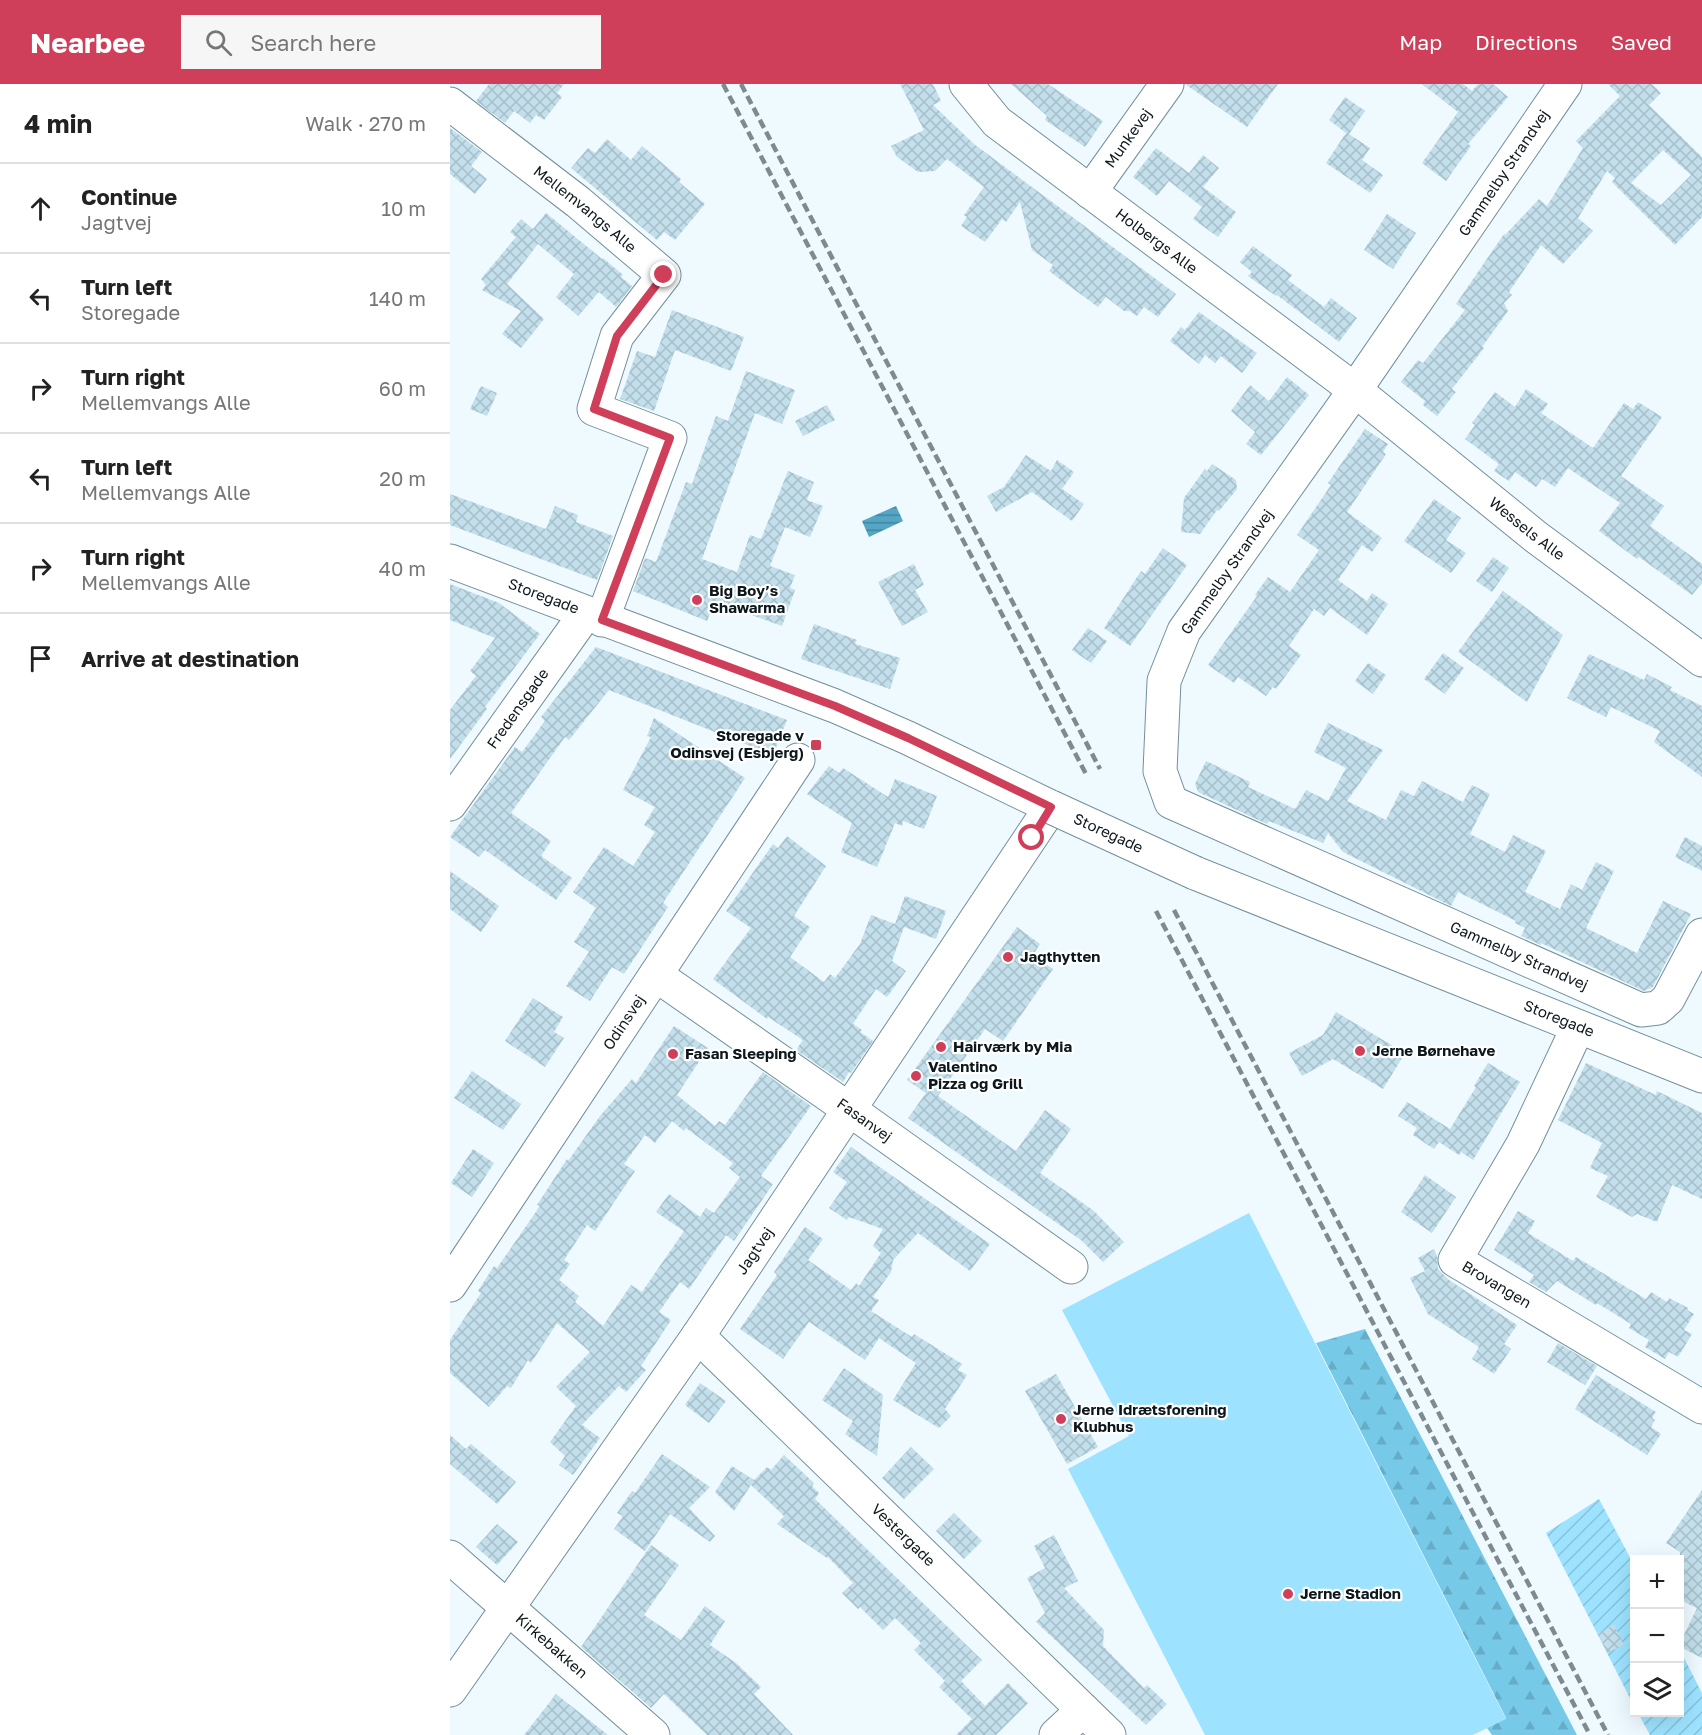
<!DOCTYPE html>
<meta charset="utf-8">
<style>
:root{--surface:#fff;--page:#f6f6f6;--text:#222;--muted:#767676;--line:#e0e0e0;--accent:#cf3f59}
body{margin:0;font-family:"Golos Text",sans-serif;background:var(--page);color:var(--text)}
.controls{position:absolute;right:18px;bottom:18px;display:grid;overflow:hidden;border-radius:0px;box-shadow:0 6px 24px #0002}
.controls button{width:54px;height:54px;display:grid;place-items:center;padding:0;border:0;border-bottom:2px solid var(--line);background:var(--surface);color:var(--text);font:30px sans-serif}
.stop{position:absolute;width:18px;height:18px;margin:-14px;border:4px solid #cf3f59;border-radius:50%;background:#fff}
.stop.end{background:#cf3f59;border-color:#fff;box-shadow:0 2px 6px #0008}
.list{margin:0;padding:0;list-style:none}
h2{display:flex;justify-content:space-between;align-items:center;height:78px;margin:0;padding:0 24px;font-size:26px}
h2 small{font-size:20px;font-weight:400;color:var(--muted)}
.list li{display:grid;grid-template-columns:39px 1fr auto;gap:18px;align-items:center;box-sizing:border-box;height:90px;padding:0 24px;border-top:2px solid var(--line)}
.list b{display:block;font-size:22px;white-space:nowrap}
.list p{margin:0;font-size:20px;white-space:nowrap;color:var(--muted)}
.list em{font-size:20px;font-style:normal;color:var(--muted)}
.icon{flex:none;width:33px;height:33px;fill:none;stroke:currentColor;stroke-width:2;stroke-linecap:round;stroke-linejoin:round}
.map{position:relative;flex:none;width:1252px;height:1651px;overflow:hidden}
header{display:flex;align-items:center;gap:36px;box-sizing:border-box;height:84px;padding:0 30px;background:var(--accent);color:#fff}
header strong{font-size:28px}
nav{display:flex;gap:33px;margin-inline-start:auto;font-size:21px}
.search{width:420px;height:54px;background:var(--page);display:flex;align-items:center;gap:15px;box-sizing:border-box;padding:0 21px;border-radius:0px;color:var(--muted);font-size:22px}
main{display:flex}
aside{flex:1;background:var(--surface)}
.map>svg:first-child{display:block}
.forest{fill:url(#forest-firs)}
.garden{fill:url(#garden-furrows)}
.pitch{fill:#9de3ff}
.water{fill:url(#water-rules)}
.building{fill:url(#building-cross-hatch);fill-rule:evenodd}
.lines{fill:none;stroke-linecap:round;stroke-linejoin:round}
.minor-casing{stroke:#748f9a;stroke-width:35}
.minor{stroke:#fff;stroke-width:33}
.rail{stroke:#7e8a8e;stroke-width:4.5;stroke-dasharray:9 4.5;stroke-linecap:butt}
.minor-bridge-casing{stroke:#748f9a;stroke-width:35;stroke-linecap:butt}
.minor-bridge{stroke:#fff;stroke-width:33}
.route{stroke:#cf3f59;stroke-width:8}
.poi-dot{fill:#cf3f59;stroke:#fff;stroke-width:2}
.labels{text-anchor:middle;stroke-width:4.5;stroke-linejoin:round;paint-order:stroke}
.street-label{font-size:15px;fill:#0d181c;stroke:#fff}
.poi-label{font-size:15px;font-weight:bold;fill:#0d181c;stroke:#fff;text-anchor:start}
</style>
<header>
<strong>Nearbee</strong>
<div class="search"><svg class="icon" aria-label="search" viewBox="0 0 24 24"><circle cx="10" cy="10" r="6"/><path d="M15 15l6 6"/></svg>Search here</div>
<nav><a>Map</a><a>Directions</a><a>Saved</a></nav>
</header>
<main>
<aside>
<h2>4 min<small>Walk · 270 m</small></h2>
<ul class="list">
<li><svg class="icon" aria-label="ahead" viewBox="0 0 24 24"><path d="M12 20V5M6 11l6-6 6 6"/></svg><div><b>Continue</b><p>Jagtvej</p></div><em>10 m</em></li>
<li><svg class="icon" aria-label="left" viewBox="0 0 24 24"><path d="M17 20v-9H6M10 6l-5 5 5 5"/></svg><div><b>Turn left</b><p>Storegade</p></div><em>140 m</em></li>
<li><svg class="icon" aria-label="right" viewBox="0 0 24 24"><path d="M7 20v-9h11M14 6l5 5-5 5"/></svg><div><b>Turn right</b><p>Mellemvangs Alle</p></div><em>60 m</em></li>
<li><svg class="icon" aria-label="left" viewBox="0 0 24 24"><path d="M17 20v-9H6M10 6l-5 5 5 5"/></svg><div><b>Turn left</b><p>Mellemvangs Alle</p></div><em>20 m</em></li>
<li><svg class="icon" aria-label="right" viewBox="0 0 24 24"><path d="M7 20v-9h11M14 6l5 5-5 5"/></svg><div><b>Turn right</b><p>Mellemvangs Alle</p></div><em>40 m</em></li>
<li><svg class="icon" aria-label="arrive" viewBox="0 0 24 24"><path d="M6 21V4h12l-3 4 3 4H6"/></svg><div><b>Arrive at destination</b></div></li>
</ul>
</aside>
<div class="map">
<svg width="1252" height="1651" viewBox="0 0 1252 1651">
<defs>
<pattern id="forest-firs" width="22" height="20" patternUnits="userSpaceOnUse" patternTransform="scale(1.5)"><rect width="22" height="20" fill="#77c9e8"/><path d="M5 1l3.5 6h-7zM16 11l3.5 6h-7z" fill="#66acc6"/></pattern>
<pattern id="garden-furrows" width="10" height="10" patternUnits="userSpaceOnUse" patternTransform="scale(1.5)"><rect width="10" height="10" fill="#9de3ff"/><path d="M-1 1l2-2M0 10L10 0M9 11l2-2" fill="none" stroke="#86c2da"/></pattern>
<pattern id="water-rules" width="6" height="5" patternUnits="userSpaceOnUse" patternTransform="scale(1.5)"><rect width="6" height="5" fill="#54a6c4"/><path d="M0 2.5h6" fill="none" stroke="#44869e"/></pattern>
<pattern id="building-cross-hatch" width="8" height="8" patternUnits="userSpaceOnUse" patternTransform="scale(1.5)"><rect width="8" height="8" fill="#c2dfeb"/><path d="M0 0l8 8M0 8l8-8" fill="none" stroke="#a6bfc9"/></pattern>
</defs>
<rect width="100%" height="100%" fill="#eefaff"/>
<path class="forest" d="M915 1245 1127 1651H1042L1037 1644 1056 1634 866 1259Z"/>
<g class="garden">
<path d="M1149 1415 1184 1481V1622L1096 1449Z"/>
<path d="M1230 1566 1252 1609V1651H1200L1188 1629 1230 1628Z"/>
</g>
<path class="pitch" d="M799 1129 1056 1635 1023 1651H755L618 1385 679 1352 612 1226Z"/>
<path class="water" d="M446 422 453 437 419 453 412 437Z"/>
<g class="building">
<path d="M39 0H114L107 9 112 13 94 36 86 31 80 39 64 27 55 39 26 17Z"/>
<path d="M450 0H483L491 17 483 21 524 60 726 210 708 233 694 223 687 232 680 227H674L656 213 648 223 599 187 603 181 582 166 570 118 556 138 552 135 535 158 511 142 517 133 514 131 534 103 497 75 485 87 468 88 447 73 441 62 474 46Z"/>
<path d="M561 0H598L653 37 635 63 595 36 597 32Z"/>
<path d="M735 0H828L797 43Z"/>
<path d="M972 0H1013L1022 7 1028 0H1043L1058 13 1018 60 1021 62 996 97 972 79 1008 28Z"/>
<path d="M1158 0H1202L1211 9 1199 21 1252 73V133L1225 161 1162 98 1165 94 1157 87 1128 134 1143 147 1113 180 1091 161 1059 208 1062 211 1054 219 1058 227 1032 263 1034 264 1002 305 1006 308 987 332 973 321 975 317 951 298 968 276 973 279 1015 226 1006 220 1054 150 1055 151 1089 115 1097 122 1133 64 1126 57 1170 12ZM1213 66 1241 91 1211 121 1181 99Z"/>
<path d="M895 13 915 27 899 50 920 64 912 76 933 91 920 109 876 79 896 49 879 36Z"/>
<path d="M0 44 32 68 21 82 37 95 25 110 0 90Z"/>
<path d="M157 55 181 76 192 62 231 95 229 98 255 120 225 156 214 148 207 156 121 84 138 64 145 69Z"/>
<path d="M706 64 739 89 753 71 769 84 753 103 786 128 768 153 743 135 752 123 719 97 707 112 683 93Z"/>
<path d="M96 129 152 175 153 174 173 191 171 193 182 202 166 223 149 208 128 232 106 213 124 190 88 160 57 200 94 235 71 264 52 250 71 227 32 206 36 201 31 195 66 153 60 148 71 135 83 145Z"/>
<path d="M937 130 966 149 943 185 914 166Z"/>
<path d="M803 162 842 191 838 196 874 223 881 214 907 234 889 258 827 211 826 212 798 192 802 188 790 178Z"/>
<path d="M222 226 294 253 281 287 225 266 204 327 170 315 187 267 205 273Z"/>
<path d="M749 228 807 269 792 289 771 272 765 279 755 271 749 280 720 257 731 243 735 246Z"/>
<path d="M296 287 345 306 332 340 305 329 252 475 287 488 300 451 311 455 338 387 364 398 357 416 373 422 360 453 335 443 320 482 345 491 340 504 345 506 332 542 277 522 276 525 264 520 257 537 183 507 195 474 206 478 236 398 242 400 266 332 278 337Z"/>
<path d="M837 293 859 311 811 371 796 360 805 348 781 327 800 301 819 317Z"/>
<path d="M31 302 47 309 37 332 20 325Z"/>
<path d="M1076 305 1098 320 1091 329 1143 364 1174 319 1183 325 1188 318 1212 333 1171 392 1214 422 1200 442 1252 480V499L1242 511 1189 473 1187 475 1149 447 1170 419 1118 384 1105 403 1092 395 1086 403 1065 388 1059 397 1044 387 1049 380 1015 355 1025 341 1022 339 1045 308 1065 323Z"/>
<path d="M377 321 385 336 353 352 345 337Z"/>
<path d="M915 345 938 360 933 368 936 370 897 428 932 454 922 468 912 461 888 496 917 517 922 509 938 520 917 551 880 524 874 532 864 525 839 562 851 571 826 605 823 603 816 612 788 593 784 599 758 581 807 512 805 511 818 493 840 508 869 466 847 451 881 401 878 399Z"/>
<path d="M576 371 601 387 607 376 624 388 612 405 634 420 622 437 582 408 546 428 537 412 554 403Z"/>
<path d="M762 380 786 396 787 405 769 427 767 426 750 450 731 448 734 414 755 385 757 387Z"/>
<path d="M0 410 96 445 105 422 128 431 126 438 163 452 147 496 0 441Z"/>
<path d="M984 415 1011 434 996 456 1016 469 1001 489 954 457Z"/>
<path d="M713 464 737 481 680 562 654 544 691 487 695 490Z"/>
<path d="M1043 473 1059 484 1042 508 1026 497Z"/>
<path d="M464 480 474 501 465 506 478 528 452 542 428 498Z"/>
<path d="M0 500 49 519 90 550 35 623 37 625 0 675V626L26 592 20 587 45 554 0 536Z"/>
<path d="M1053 507 1113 551 1077 618 1008 568Z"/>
<path d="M364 540 407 556 405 560 450 574 440 605 351 575Z"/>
<path d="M638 544 657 557 641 579 622 566Z"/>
<path d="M146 563 337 636 323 671 159 606 119 656 115 653 61 729 101 757 91 772 122 794 106 816 35 766 29 773 0 753 65 663 72 668 95 637 91 633Z"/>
<path d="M993 569 1014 584 995 610 974 595Z"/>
<path d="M1139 570 1194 596 1197 590 1222 603 1220 606 1252 622V693L1204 658 1210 647 1161 623 1156 633 1117 614Z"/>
<path d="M918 579 936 591 923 610 905 597Z"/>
<path d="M204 634 295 694 213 819 218 823 174 890 162 883 140 917 116 902 139 868 124 858 146 824 123 808 154 763 183 782 205 748 194 741 205 723 173 706 201 653 197 652Z"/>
<path d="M878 639 933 666 897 717 936 736 951 706 964 712 972 697 1013 718 1022 701 1040 710 1020 750 1055 768 1063 751 1096 767 1075 808 1110 825 1121 800 1132 806 1146 778 1164 787 1136 844 1187 869 1213 817 1241 830 1203 903 1194 907 1091 859V861L1071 852 1075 844 1065 839 1066 837 1008 808 1001 822 893 768 878 749 873 759 819 737 817 740 748 708 745 700 756 677 800 698 798 703 845 725 856 706 878 717 896 684 864 668Z"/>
<path d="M379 682 389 689 393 684 438 713 445 695 487 712 474 745 453 737 452 742 445 739 427 783 391 768 402 739 357 710Z"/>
<path d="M337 752 376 782 344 832 360 843 340 873 374 898 380 890 385 894 410 860 421 831 445 840 455 812 496 827 486 855 454 843 442 877 456 887 437 913 426 905 403 940 412 946 410 948 423 957 401 989 399 988 393 998 346 966 353 956 318 933 317 935 263 895 301 844 276 827 323 760 328 764Z"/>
<path d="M1235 753 1252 762V787L1225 773Z"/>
<path d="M0 787 49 822 31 848 0 825Z"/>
<path d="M567 843 590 860 583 871 603 885 553 957 535 945 488 1012 566 1067 595 1026 621 1045 590 1089 644 1127 674 1158 653 1178 631 1156 458 1034 476 1009 457 996Z"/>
<path d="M83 914 113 933 104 948 114 954 95 983 55 957Z"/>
<path d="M886 928 955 969 933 1005 883 975 852 992 839 969 873 951Z"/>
<path d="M224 942 258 964 227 1011 265 1042 269 1037 275 1041 313 988 361 1022 311 1092 323 1100 284 1157 276 1151 239 1205 230 1198 209 1228 221 1236 191 1282 196 1286 176 1308 169 1302 132 1341 150 1354 123 1391 109 1381 115 1372 100 1358 126 1322 106 1303 140 1268 107 1239 81 1279 78 1276 61 1304 57 1302 39 1323 0 1289V1256L31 1209 28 1207 44 1182 47 1184 90 1122 87 1121 117 1075 118 1077 150 1032 182 995 186 999ZM222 1037 234 1047 236 1044 283 1079 279 1084 290 1093 264 1129 256 1124 250 1133 219 1110 206 1128 234 1147 192 1208 181 1201 153 1242 125 1218 129 1212 109 1196 120 1180 114 1176 137 1141 145 1147 185 1087 174 1080 195 1051 205 1059Z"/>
<path d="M1038 979 1070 998 1023 1076 1011 1068 1009 1071 989 1058 984 1065 963 1051 967 1044 948 1032 957 1018 1000 1045 1026 1003 1024 1002Z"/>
<path d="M1136 979 1206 1011 1207 1007 1252 1029V1115L1222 1101 1207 1138 1187 1130 1182 1133 1146 1113 1158 1092 1140 1084 1152 1059 1108 1036Z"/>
<path d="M22 987 71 1020 53 1046 4 1014Z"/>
<path d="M401 1063 540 1160 520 1187 468 1149 443 1176 441 1188 423 1213 429 1216 421 1227 462 1253 464 1250 512 1280 508 1286 517 1291 495 1325 501 1332 489 1344 443 1316 466 1279 429 1254 415 1276 359 1238 333 1275 290 1245 327 1191 324 1188 355 1143 373 1155 358 1176 401 1206 406 1199 409 1202 431 1169 423 1162 433 1145 399 1133 397 1136 379 1124 397 1098 383 1088Z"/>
<path d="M23 1065 44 1079 22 1113 1 1099Z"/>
<path d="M975 1091 1006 1113 982 1149 951 1128Z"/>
<path d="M1068 1127 1085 1137 1078 1149 1123 1177 1126 1173 1196 1215 1201 1208 1217 1218 1219 1214 1238 1224 1237 1226 1244 1230 1234 1246 1242 1250 1228 1273 1219 1268 1215 1275 1195 1263 1199 1256 1179 1244 1181 1240 1147 1219 1146 1221 1107 1197 1096 1208 1079 1198 1084 1191 1044 1166Z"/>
<path d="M984 1165 987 1172 988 1185 999 1196 1067 1241 1054 1260 1061 1265 1044 1290 1022 1275 1029 1263 978 1230 960 1194 975 1187 968 1174Z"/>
<path d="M1108 1259 1147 1282 1135 1301 1097 1278Z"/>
<path d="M394 1284 433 1311 427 1372 395 1350 403 1337 372 1316Z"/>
<path d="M606 1290 648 1363 617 1380 575 1307Z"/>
<path d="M1146 1291 1206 1328 1202 1334 1205 1336 1201 1343 1211 1350 1197 1371 1125 1325Z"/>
<path d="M250 1299 276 1317 259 1339 235 1321Z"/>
<path d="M0 1351 16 1365 21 1360 66 1398 47 1420 0 1380Z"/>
<path d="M461 1363 484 1385 454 1415 432 1394Z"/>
<path d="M212 1370 260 1403 239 1424 265 1452 260 1458 220 1430 195 1467 164 1445 173 1432 167 1429 182 1407 185 1409Z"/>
<path d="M334 1371 364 1399 362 1402 369 1409 365 1415 532 1576 511 1597 535 1622 558 1599 578 1619 546 1651H506L522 1635 489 1603 495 1597 464 1566 471 1559 445 1534 433 1546 410 1523 408 1525 392 1509 403 1499 378 1473 377 1474 327 1440 334 1432 301 1401 284 1427 265 1408 282 1382 304 1396 317 1383 321 1386Z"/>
<path d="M1252 1406V1574L1230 1563V1559L1247 1524 1230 1516V1468L1216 1459Z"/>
<path d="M504 1429 532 1457 514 1475 486 1447Z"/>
<path d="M47 1440 68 1458 47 1481 26 1463Z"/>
<path d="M604 1451 628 1497 614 1504 654 1546 653 1562 694 1604 697 1601 717 1620 696 1641 586 1538 595 1529 577 1494 595 1484 584 1462Z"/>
<path d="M201 1461 229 1481 194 1531 231 1556 255 1522 275 1537 260 1561 286 1579 311 1603 304 1610 343 1651H257L214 1610 201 1624 131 1563Z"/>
<path d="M1164 1541 1174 1561 1157 1569 1148 1549Z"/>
<path d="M106 1610 158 1651H74Z"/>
</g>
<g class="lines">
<defs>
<g id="minor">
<path id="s1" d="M516 0 547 38 905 306 1086 453 1252 576"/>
<path id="s2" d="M1115 0 905 306 734 547 714 597 710 687 721 718 1191 926 1208 924 1218 915 1252 851"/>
<path id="s3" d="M0 20 128 118 214 191 167 252 144 325 220 354 152 536"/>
<path id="s4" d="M640 108 717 0"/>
<path id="s5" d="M0 477 385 622 458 654 601 723 248 1252 0 1606"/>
<path id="s6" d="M0 720 136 529"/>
<path id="s7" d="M745 789 1252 992"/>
<path id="s8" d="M206 891 400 1026 621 1183"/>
<path id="s9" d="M1128 943 1073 1060 1005 1176 1252 1323"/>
<path id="s10" d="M0 1201 348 676"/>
<path id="s11" d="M248 1252 659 1651"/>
<path id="s12" d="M0 1473 203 1651"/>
<path d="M606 1651 633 1626"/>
</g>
</defs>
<use href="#minor" class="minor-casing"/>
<use href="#minor" class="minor"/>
<g class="rail">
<path d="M273 0 636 690"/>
<path d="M291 0 650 685"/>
<path d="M724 826 1158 1651"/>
<path d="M706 827 1140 1651"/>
</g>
<defs>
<g id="minor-bridge">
<path id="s13" d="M601 723 745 789"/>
</g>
</defs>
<use href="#minor-bridge" class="minor-bridge-casing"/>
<use href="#minor-bridge" class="minor-bridge"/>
</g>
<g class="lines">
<path class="route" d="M214 191 167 252 144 325 220 354 152 536 385 622 458 654 601 723 582 754"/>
</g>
<g class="poi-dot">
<circle cx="247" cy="516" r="6"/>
<rect x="360" y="655" width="12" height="12" rx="3"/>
<circle cx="558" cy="873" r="6"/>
<circle cx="491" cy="963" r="6"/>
<circle cx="910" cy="967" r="6"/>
<circle cx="223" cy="970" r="6"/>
<circle cx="466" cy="992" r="6"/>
<circle cx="611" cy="1335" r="6"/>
<circle cx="838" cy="1510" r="6"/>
</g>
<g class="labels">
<g class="street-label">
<text dy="5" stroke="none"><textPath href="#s4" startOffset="66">Munkevej</textPath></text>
<text transform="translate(1054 89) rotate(-56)" y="5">Gammelby Strandvej</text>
<text dy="5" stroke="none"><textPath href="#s3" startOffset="171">Mellemvangs Alle</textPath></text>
<text dy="5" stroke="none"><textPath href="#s1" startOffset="248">Holbergs Alle</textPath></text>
<text dy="5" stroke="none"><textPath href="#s1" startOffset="717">Wessels Alle</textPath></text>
<text transform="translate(777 488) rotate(-55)" y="5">Gammelby Strandvej</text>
<text dy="5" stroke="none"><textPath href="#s5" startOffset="100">Storegade</textPath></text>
<text dy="5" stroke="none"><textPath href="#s6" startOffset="117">Fredensgade</textPath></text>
<text dy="5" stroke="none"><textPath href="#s13" startOffset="63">Storegade</textPath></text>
<text dy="5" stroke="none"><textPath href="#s2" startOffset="1224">Gammelby Strandvej</textPath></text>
<text dy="5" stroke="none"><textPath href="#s7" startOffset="392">Storegade</textPath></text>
<text dy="5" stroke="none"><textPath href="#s10" startOffset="315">Odinsvej</textPath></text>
<text dy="5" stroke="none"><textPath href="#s8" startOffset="254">Fasanvej</textPath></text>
<text transform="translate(305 1167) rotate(-56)" y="5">Jagtvej</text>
<text dy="5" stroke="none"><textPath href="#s9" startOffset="312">Brovangen</textPath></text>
<text dy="5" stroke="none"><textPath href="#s11" startOffset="286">Vestergade</textPath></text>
<text dy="5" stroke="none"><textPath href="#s12" startOffset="135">Kirkebakken</textPath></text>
</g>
<g class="poi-label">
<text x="259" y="512">Big Boy’s<tspan x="259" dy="17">Shawarma</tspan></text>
<text x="354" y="657" text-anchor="end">Storegade v<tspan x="354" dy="17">Odinsvej (Esbjerg)</tspan></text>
<text x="570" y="878">Jagthytten</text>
<text x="503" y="968">Hairværk by Mia</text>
<text x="922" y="972">Jerne Børnehave</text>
<text x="235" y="975">Fasan Sleeping</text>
<text x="478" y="988">Valentino<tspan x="478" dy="17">Pizza og Grill</tspan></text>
<text x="623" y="1331">Jerne Idrætsforening<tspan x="623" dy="17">Klubhus</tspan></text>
<text x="850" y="1515">Jerne Stadion</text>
</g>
</g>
</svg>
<div class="controls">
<button>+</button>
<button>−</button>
<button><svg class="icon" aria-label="layers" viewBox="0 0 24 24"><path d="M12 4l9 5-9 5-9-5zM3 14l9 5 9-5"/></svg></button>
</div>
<div class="stop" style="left:582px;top:754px"></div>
<div class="stop end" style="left:214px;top:191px"></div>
</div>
</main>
